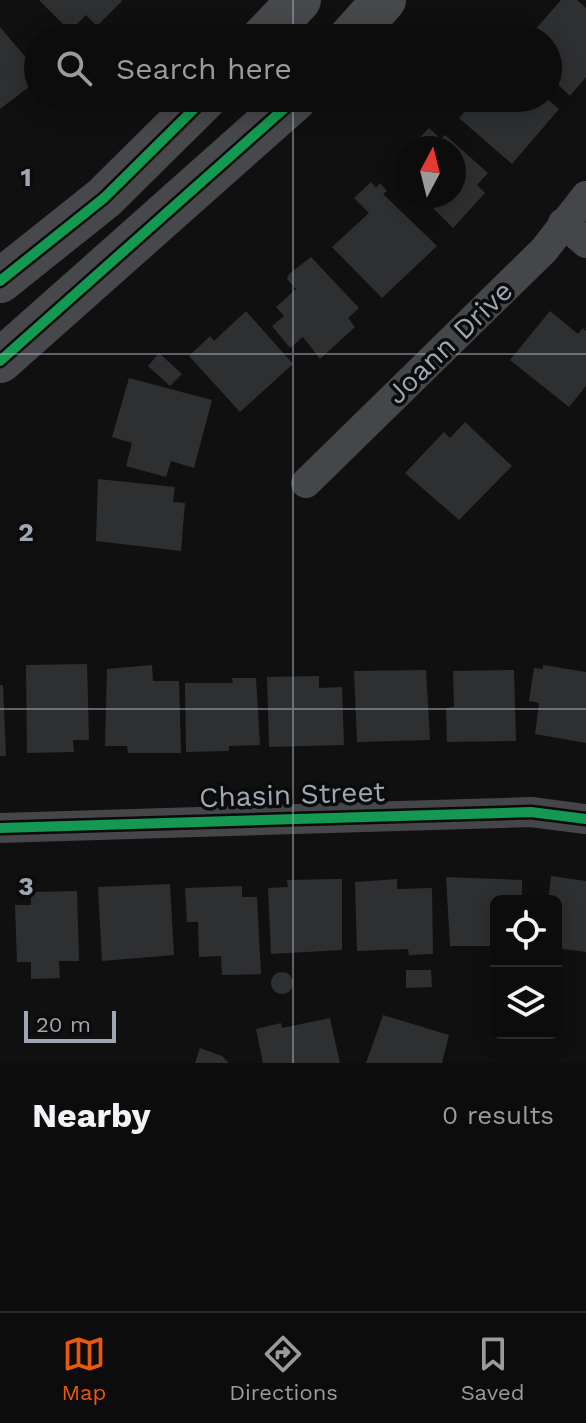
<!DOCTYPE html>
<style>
:root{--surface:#0c0c0d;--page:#1a1a1b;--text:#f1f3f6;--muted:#9a9b9d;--line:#2c2c2e;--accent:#ea580c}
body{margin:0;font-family:"Work Sans",sans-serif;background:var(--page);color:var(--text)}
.controls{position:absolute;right:24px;bottom:24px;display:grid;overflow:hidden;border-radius:12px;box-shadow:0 4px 20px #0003}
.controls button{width:72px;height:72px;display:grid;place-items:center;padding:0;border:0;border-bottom:2px solid var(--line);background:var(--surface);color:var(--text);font:40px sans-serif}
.compass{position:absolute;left:394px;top:136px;width:72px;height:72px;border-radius:50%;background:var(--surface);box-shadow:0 4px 20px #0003;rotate:7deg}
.scale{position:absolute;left:24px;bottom:20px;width:92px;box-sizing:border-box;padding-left:8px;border:4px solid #9fa6b4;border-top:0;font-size:22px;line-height:28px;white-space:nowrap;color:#9fa6b4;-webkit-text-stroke:6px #0b0b0c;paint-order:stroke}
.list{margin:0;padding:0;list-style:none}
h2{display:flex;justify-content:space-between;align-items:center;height:104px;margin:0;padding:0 32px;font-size:34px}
h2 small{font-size:26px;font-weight:400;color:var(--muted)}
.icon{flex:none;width:44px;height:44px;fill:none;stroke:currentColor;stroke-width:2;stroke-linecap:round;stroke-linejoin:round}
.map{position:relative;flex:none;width:586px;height:1063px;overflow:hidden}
.search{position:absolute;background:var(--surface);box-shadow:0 4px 20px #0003;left:24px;right:24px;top:24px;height:88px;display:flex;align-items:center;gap:20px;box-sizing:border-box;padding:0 28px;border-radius:44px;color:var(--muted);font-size:30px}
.sheet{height:248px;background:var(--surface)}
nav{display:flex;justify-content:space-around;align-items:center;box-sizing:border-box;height:112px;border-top:2px solid var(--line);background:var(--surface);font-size:22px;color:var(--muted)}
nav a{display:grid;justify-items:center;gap:4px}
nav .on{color:var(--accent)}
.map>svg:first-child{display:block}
.building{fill:#2e2f31}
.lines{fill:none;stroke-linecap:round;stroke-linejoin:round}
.minor{stroke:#44464a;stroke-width:30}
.primary{stroke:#47484b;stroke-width:44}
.cycleway-casing{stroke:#0b0b0c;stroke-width:15}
.cycleway{stroke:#139951;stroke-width:10}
.grid{fill:none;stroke:#9fa6b4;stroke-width:2;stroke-opacity:0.55}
.labels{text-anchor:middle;stroke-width:7;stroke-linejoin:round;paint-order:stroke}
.street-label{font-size:28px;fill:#9fa6b4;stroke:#0b0b0c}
.grid-label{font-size:26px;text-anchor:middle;font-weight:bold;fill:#9fa6b4;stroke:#0b0b0c;stroke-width:7;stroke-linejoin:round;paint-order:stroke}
</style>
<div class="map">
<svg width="586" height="1063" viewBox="0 0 586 1063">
<rect width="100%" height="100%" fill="#101011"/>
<g class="building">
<path d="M39 0H121L122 1 97 26 86 15 70 31Z"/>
<path d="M561 0H577L586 8V77L570 96 548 75V38H528Z"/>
<path d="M0 27 38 72V80L0 109Z"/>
<path d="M476 98H546L559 109 512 164 459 118Z"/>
<path d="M429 128 441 139 445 135 488 173 477 185 485 193 453 228 421 196H454V148H410Z"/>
<path d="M371 182 376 188 380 183 387 191 383 194 437 246 382 298 332 247 369 213 354 198Z"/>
<path d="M311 257 359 308 348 318 355 327 320 359 303 337 290 348 272 326 284 316 276 307 296 289 287 279 289 274Z"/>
<path d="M246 311 293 364 240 412 189 356 210 336 214 341Z"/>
<path d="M550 311 578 334 583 328 586 331V386L569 407 510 360Z"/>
<path d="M159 353 182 374 170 386 148 366Z"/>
<path d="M129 378 212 400 194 468 171 461 166 477 126 466 132 443 112 437Z"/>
<path d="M465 422 512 466 459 520 405 473 444 432 450 438Z"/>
<path d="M98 479 175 487 173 502 185 503 181 551 96 541Z"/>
<path d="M87 664 89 740H73L74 752 27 753 26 665Z"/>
<path d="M152 665 153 681H179L181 753H128L127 746H105L107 669Z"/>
<path d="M543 665 586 672V743L535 734 539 703 529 701 534 668 543 669Z"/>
<path d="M426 670 430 740 357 742 354 671Z"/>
<path d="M514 670 516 741 447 742 446 708 454 707 453 671Z"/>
<path d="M319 676V688L342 687 344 745 269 747 267 677Z"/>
<path d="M232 678H256L260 745 229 746V751L186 752 185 683H233Z"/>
<path d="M0 685H3L6 756H0Z"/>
<path d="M551 876 586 881V952L556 948V901H548Z"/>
<path d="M446 877 522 880V901H496L495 946H450Z"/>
<path d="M334 879H342V950L271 954 268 888 288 887 287 880Z"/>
<path d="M397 879V889L432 888 433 954 409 955 408 949 357 951 355 882Z"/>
<path d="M170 884 174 955 102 961 98 887Z"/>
<path d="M242 886V897H257L261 974 222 975 221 956 199 957 198 922H187L185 888Z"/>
<path d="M77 891 79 961H59L60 978 31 979V962H17L15 905H31V892Z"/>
<path d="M406 970H431L432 987 406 988Z"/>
<circle cx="282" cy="983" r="11"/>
<path d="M383 1015 449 1035 442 1063H366Z"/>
<path d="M330 1018 340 1063H263L256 1029 281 1023 282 1028Z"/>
<path d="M200 1048 222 1056 229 1063H195Z"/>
</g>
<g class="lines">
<g class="minor">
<path d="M563 223 586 243"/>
<path d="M306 483 544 250 586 196"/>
<path d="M0 828 531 812 586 819"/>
</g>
<g class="primary">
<path d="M263 38 299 0"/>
<path d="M350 38 384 0"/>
<path d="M0 281 104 198 205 98"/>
<path d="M0 361 296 98"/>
</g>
<defs>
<g id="cycleway">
<path d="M0 281 104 198 205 98"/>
<path d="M0 361 296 98"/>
<path d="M0 828 531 812 586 819"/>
</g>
</defs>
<use href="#cycleway" class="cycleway-casing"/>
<use href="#cycleway" class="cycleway"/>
</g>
<path class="grid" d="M293 0V38M293 98V1063M0 354H586M0 709H586"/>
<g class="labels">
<g class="street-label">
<text transform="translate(449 342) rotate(-44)" y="10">Joann Drive</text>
<text transform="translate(292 794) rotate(-2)" y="10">Chasin Street</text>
</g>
</g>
<g class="grid-label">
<text x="26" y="186">1</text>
<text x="26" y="541">2</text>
<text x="26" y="895">3</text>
</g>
</svg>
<div class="controls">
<button><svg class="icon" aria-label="locate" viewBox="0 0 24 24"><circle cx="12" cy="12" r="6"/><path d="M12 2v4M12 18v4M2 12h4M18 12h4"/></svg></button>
<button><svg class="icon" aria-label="layers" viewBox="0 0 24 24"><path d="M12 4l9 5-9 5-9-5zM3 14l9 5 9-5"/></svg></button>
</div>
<svg class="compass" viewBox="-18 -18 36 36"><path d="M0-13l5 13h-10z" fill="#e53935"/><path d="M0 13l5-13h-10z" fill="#9a9b9d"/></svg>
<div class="scale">20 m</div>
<div class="search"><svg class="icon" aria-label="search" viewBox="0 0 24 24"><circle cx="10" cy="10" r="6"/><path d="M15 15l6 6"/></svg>Search here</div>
</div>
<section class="sheet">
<h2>Nearby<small>0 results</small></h2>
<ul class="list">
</ul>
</section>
<nav>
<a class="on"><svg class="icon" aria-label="map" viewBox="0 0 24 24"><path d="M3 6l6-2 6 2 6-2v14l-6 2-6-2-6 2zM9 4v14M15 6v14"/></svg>Map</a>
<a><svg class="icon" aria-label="directions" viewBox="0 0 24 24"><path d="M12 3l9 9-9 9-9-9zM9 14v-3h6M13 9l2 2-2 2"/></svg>Directions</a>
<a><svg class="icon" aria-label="saved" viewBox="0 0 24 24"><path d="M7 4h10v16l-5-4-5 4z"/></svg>Saved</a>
</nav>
